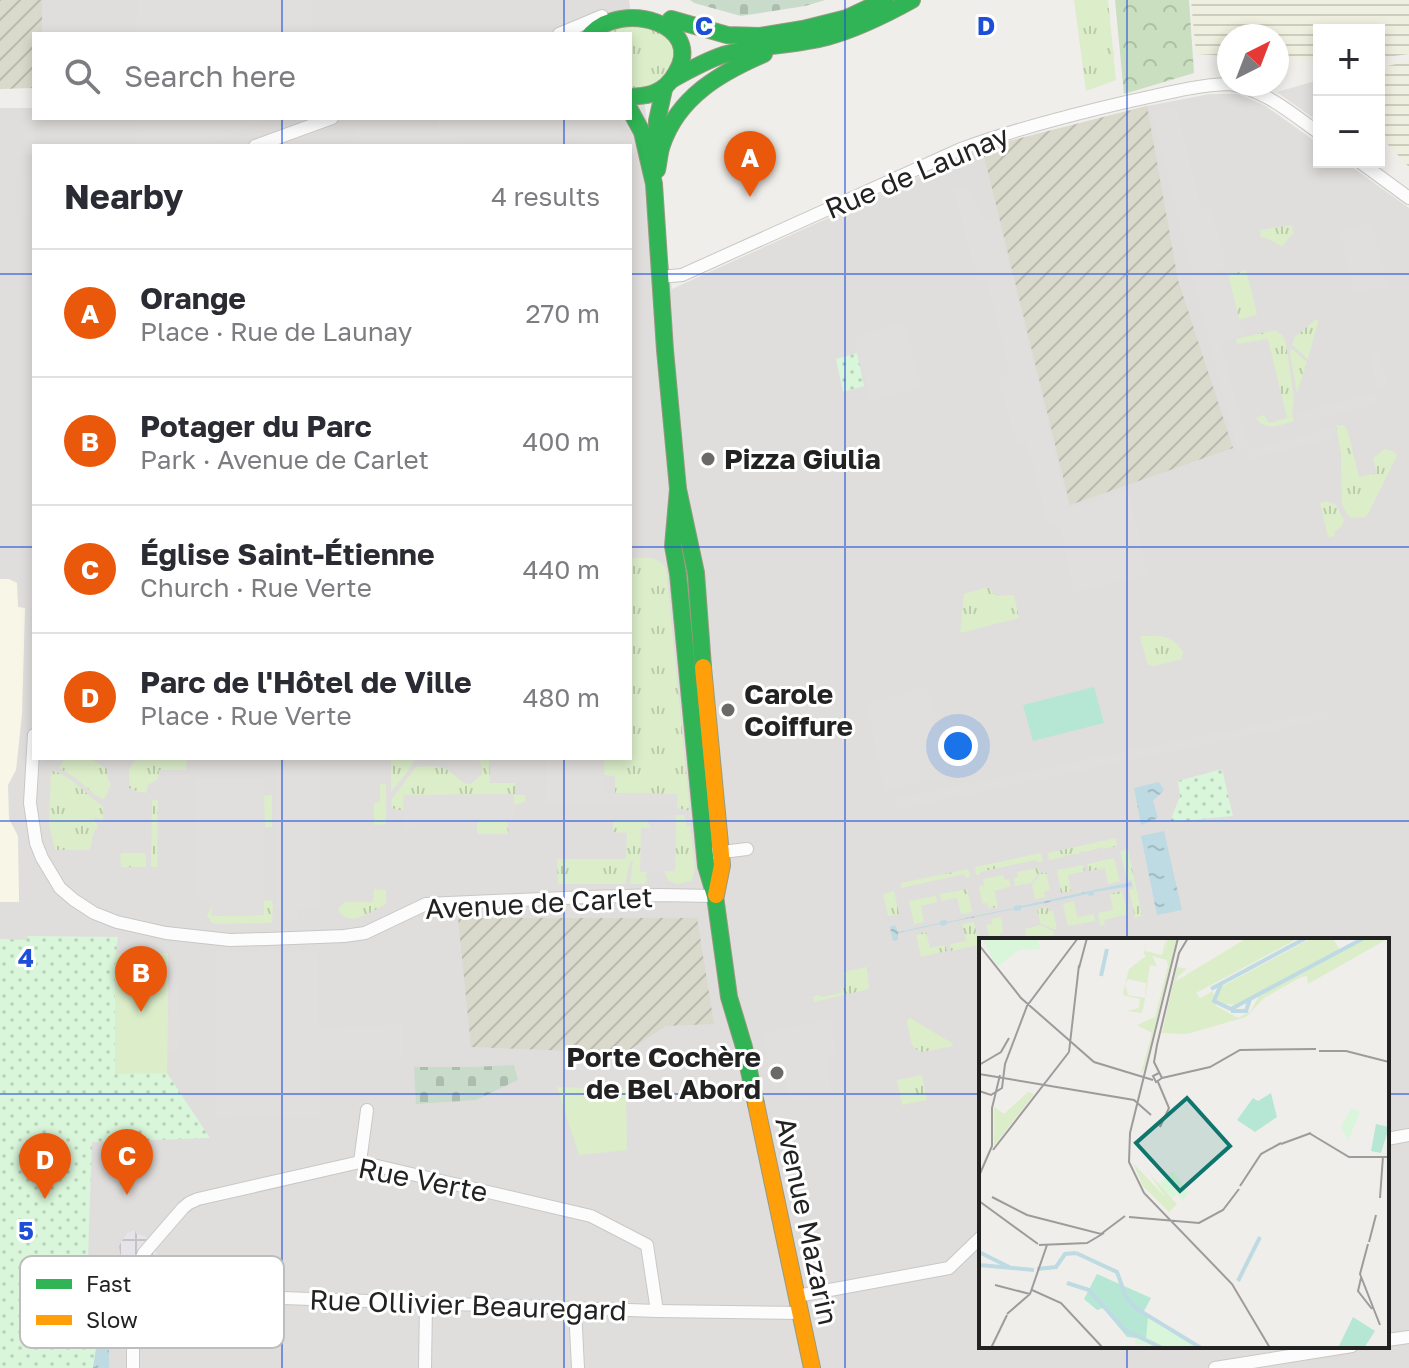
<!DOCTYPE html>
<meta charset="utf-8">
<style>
:root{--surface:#fff;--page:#f2f2f3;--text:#2b2b33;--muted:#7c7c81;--line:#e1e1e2;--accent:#ea580c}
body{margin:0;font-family:"Golos Text",sans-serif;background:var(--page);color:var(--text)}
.controls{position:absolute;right:24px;top:24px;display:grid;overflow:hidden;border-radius:0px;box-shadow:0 4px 12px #0003}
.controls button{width:72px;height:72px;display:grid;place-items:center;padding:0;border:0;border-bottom:2px solid var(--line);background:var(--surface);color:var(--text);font:40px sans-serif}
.compass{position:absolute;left:1217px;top:24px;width:72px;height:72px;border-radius:50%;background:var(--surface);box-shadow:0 4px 12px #0003;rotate:42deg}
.you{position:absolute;left:958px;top:746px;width:28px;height:28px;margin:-20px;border:6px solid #fff;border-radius:50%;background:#1a73e8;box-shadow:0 0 0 12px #1a73e833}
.badge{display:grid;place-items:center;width:52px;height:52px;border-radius:50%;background:var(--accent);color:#fff;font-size:26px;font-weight:700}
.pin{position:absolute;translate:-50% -66px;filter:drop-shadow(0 2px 4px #0008)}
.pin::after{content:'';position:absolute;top:42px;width:28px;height:24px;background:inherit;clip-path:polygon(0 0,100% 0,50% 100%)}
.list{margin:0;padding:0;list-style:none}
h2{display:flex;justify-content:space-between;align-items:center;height:104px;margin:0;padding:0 32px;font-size:34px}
h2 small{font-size:26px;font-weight:400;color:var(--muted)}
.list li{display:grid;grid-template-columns:52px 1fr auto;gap:24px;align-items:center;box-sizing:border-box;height:128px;padding:0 32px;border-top:2px solid var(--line)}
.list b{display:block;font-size:30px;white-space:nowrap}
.list p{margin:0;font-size:26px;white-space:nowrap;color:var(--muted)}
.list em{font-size:26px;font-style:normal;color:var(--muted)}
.icon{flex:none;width:44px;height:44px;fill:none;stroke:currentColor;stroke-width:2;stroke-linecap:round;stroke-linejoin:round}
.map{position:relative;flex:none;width:1409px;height:1368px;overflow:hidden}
.search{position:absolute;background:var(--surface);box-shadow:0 4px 12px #0003;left:32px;top:32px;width:600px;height:88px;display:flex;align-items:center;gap:20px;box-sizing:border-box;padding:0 28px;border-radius:0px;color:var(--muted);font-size:30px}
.panel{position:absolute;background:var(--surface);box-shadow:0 4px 12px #0003;left:32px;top:144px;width:600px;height:616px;border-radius:0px}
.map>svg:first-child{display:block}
.residential{fill:#dfdedc;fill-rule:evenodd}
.education{fill:#f8f7e7}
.construction{fill:url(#construction-furrows)}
.farmland{fill:url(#farmland-rules)}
.grass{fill:url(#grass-tufts)}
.forest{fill:url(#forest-crowns)}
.cemetery{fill:url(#cemetery-stones)}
.park{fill:url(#park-dots)}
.garden{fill:#dbedc9}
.pitch{fill:#b5e7d4}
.parking{fill:#e0dfde}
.plaza{fill:url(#plaza-grid)}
.water{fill:url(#water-ripples)}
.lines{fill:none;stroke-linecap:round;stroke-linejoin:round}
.street-casing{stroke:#c9c8c6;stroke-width:14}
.fast-casing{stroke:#989a81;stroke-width:18}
.slow-casing{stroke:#989a81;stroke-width:18}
.street{stroke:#fdfcfc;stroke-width:12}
.fast{stroke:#30b455;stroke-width:16}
.slow{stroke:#ff9f0a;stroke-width:16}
.grid{fill:none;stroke:#1d4ed8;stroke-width:2;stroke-opacity:0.55}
.poi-dot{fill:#6a6968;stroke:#fff;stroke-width:3}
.labels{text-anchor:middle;stroke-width:6;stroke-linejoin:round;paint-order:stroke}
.street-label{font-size:28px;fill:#222;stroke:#fff}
.poi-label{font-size:28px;font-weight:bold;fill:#222;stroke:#fff;text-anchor:start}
.inset-river{fill:none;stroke:#bedae3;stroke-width:4}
.inset-road{fill:none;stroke:#9e9c9a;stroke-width:2}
.view{fill:#0f766e;fill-opacity:0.15;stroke:#0f766e;stroke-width:4}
.inset-edge{fill:none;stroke:#222;stroke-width:4}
.key{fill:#fff;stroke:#bdbdbd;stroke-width:2}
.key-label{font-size:22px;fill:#222}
.grid-label{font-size:26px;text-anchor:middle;font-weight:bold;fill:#1d4ed8;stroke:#fff;stroke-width:6;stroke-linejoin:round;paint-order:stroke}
</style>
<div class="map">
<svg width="1409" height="1368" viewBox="0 0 1409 1368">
<defs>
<pattern id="construction-furrows" width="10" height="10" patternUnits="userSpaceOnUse" patternTransform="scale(2)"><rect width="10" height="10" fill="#d9d9cc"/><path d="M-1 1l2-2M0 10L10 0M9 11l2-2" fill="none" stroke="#babaaf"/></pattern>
<pattern id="farmland-rules" width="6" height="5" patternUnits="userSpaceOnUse" patternTransform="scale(2)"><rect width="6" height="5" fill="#eeefde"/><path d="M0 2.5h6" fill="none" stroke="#cccdbe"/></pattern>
<pattern id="grass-tufts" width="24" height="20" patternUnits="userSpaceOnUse" patternTransform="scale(2)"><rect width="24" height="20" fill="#dbedc9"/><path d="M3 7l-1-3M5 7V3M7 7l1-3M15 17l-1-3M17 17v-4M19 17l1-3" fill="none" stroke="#bccbac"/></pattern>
<pattern id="forest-crowns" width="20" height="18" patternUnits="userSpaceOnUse" patternTransform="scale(2)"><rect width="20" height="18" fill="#cadfbf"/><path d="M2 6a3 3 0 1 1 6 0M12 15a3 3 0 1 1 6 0" fill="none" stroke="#adbfa4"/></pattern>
<pattern id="cemetery-stones" width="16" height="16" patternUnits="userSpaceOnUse" patternTransform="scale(2)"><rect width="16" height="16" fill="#c9dbca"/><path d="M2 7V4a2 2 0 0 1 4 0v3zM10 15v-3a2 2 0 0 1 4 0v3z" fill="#acbcad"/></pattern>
<pattern id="park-dots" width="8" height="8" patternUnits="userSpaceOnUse" patternTransform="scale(2)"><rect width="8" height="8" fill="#d9f5da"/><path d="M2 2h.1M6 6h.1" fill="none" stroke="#bad2bb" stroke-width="1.8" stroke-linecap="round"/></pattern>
<pattern id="plaza-grid" width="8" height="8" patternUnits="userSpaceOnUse" patternTransform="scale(2)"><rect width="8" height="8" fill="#e6e4e9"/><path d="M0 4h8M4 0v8" fill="none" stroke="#c5c3c8"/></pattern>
<pattern id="water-ripples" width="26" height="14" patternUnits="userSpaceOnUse" patternTransform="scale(2)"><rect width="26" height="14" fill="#bedae3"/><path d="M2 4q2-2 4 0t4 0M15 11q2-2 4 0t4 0" fill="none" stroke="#a3bbc2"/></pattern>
</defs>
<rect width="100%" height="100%" fill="#f0eeea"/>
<path class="residential" d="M37 0H629L672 289 982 148 1147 106 1210 94H1238L1264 105 1319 144V162H1345L1409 208V1368H0V108H34V118H630V34H38ZM34 146H630V758H34ZM981 940H1387V1346H981Z"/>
<path class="education" d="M0 579H9L17 583 18 607 25 608 22 714 16 770 8 785 9 819 18 836 19 902H0Z"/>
<g class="construction">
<path d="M0 0H42V34H34V88L0 89Z"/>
<path d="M1147 106 1178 280 1233 448 1070 505 982 148Z"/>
<path d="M458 918H697L714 1024 666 1026 625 1053 471 1047Z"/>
</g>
<g class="farmland">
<path d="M1191 0H1409V54L1379 58V30H1319V63L1304 59 1277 58V36H1229V56L1196 54Z"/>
<path d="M1409 61V167L1379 135V68Z"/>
</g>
<g class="grass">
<path d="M1074 0H1108L1116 80 1086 91Z"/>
<path d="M640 12C648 13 657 15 663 21 667 25 675 38 676 43 677 47 675 51 674 55 670 81 655 90 630 89V34H603C611 19 623 13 640 12Z"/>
<path d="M1292 225 1293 236 1291 235 1282 247 1267 238H1261L1260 230Z"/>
<path d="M1246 270 1257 314 1239 320 1228 275Z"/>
<path d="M1315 320 1317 319 1318 322 1308 359 1292 345 1295 337Z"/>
<path d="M1275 330 1282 335 1286 343 1294 399 1292 411 1294 421C1280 425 1266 432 1256 418L1264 415 1269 423 1287 418 1268 339 1237 344 1236 339Z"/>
<path d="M1291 348 1307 362 1297 393 1290 353Z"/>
<path d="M1344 425 1348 432 1359 477 1377 473 1373 458 1385 449 1395 452 1397 456 1368 514 1364 517 1351 518 1347 514 1342 504 1341 453 1336 426Z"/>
<path d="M1326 501 1336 505 1344 520 1342 526 1334 532 1335 536 1328 537 1320 503Z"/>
<path d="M630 558C643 558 658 555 666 568L690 811 677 808V794L615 793V776L604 775V758H630Z"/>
<path d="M988 587 996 596 1014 595 1019 618 960 633 964 594Z"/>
<path d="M1142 636C1161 636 1172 634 1183 652L1182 659 1155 666 1148 665 1140 638Z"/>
<path d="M65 758H89L107 769V778L111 784 105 798 103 799 95 795 76 778 59 768Z"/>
<path d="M138 758H187L186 770H159L158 779 148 785 146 793 139 792 129 788C131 774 124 770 138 758Z"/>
<path d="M391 758H415L408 771 391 792Z"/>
<path d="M478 758H489L490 783H515V795H525V802L516 805 514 803V795H404V811L391 808 392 799 416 767C427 766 440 765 449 771 458 777 460 784 471 784L482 774V767Z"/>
<path d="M51 771C72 774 85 795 103 806V821L95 817 94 819 98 827C89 836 94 844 89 850H55L49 824Z"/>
<path d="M380 784H386V824L374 825V803L380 802Z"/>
<path d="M272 795V827L265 828 264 796Z"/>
<path d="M152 800H158L157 867H151Z"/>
<path d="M676 815H684L687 826H690L695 867 692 881 677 884 669 881 664 871H675Z"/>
<path d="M616 820H647L651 828H641V872H647L645 877 648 879 644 884H630L633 861 630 862 625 884H558L557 859H626L627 833 613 832V822Z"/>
<path d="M479 822H507L509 834H477V823Z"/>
<path d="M1116 838 1117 846 1103 849 1102 847 1086 852 1085 851 1080 852 1079 854 1064 855 1063 857 1049 860 1048 853Z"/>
<path d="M1128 849 1142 916 1135 918 1129 890 1134 889 1132 880H1127L1120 851Z"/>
<path d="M122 853H143L146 855V867H121L120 855Z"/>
<path d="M1041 853 1043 861 1039 863 1036 860 980 872V875H976L975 867Z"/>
<path d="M1114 858 1120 881 1108 884 1105 868 1089 871 1087 864Z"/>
<path d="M1083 865 1085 871 1068 875 1071 891 1061 893 1057 870Z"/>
<path d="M1039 868 1040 872 1031 883 1015 886 1014 878 1018 877 1017 872Z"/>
<path d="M968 869 970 877 966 878 964 874 901 888V883Z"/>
<path d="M1046 872 1050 890 1044 892 1045 897 1035 899 1032 885 1041 873Z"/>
<path d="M1003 875 1005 880 1009 879 1011 886 995 891 990 888 995 892 998 907 989 908 987 903 982 904 979 886 984 885 983 879Z"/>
<path d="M374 889 386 890V904C371 911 348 930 338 909L345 902H373Z"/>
<path d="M967 889 972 912 961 914 957 898 941 901 940 894Z"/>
<path d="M894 891 899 914 888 916 883 894Z"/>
<path d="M1122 891 1128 914 1104 920 1105 924 1100 926 1098 913 1113 910 1110 894Z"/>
<path d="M936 896 937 902 921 906 924 922 914 924 909 901Z"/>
<path d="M264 900 272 901 273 904 272 922 270 923 213 924 207 916 212 905V916L264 915Z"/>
<path d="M1074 901 1077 917 1094 914 1095 921 1068 926 1063 904Z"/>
<path d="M1048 907 1049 911H1053L1057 929H1053L1040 923 1037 909Z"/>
<path d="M1001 917 1003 931 996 940H990L986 925 992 924 991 919Z"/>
<path d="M974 922 979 945 951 951 950 944 966 941 962 924Z"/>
<path d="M1040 925 1053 931 1054 935 1027 940 1025 929Z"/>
<path d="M926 932 930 948 945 945 947 951 921 957 916 934Z"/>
<path d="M867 967 869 989 814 1002 813 996 820 995 821 997 841 993 842 988 846 986 843 972Z"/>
<path d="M910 1018 952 1043 953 1046 922 1052C909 1049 910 1033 907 1021Z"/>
<path d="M922 1075 927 1100 902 1105 897 1080Z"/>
</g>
<path class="forest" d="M1115 0H1189L1194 73 1124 94Z"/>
<g class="cemetery">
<path d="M690 0H825L805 6 741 16 694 3Z"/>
<path d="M514 1065 518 1080 476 1100 416 1104 414 1067H473Z"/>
</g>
<g class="park">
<path d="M857 353 864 386 843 392 836 359Z"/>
<path d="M1222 769 1233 816 1170 822 1180 796 1178 781Z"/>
<path d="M28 936 118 937 116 953H168L167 1073 210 1138 92 1142 88 1258 92 1343H109V1368H0V939L27 940Z"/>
</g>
<g class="garden">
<path d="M115 953H168L167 1073 115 1074Z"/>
<path d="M557 1087 626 1089 627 1150 579 1155Z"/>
</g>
<path class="pitch" d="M1094 687 1104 723 1033 741 1023 705Z"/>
<g class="parking">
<path d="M138 0H312V34H137Z"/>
<path d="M1319 80V122L1277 92Z"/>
<path d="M1176 107 1201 208 1211 206 1227 268 1217 271 1218 277 1228 275 1243 335 1221 342 1248 448 1237 452 1152 113Z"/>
<path d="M137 118H272L203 146H136Z"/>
<path d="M438 118H614L628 146H587L581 138 467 137 454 146H339L353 141 355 130H438Z"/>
<path d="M23 122H35L34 155H23Z"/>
<path d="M630 155 632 171 633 522H630Z"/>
<rect x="23" y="177" width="11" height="39"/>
<path d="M966 188 987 220 997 217 1068 508 1128 492 1148 575 1074 592 1060 526 1047 521 1027 443 1017 444 998 378 1010 374 987 281 978 282 954 190Z"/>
<path d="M1372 222 1388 285 1354 294 1339 230Z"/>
<path d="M905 323 921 388 871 400 854 336Z"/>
<path d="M1378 351 1388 387 1378 390 1370 353Z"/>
<path d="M1375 393 1379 403 1298 423 1295 413Z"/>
<path d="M1333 428 1335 438 1250 459 1248 450Z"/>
<path d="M927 686 942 744 936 749 944 777 884 789 867 705Z"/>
<path d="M1326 711 1328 719 897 809 896 798Z"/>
<path d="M286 758H320V909H298L297 920H286V909L276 908V766L286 767Z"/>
<path d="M546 758H604L605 793 678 794 677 805H546Z"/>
<path d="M263 778 264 915 211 916 212 905 197 897V779Z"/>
<path d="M514 794V818H419L418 829H404L403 795Z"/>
<path d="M676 815 675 871 640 872 641 828H651L664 816Z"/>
<path d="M300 952 318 953V1027L402 1025V1061H320V1118L233 1117 216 1118V953Z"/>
<path d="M170 973H178L179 1052 168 1053Z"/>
<path d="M829 1019 837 1056 827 1059 831 1089 828 1095 796 1100 788 1095 783 1065 769 1068 762 1033Z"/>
</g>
<path class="plaza" d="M135 1230 136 1234 145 1236 157 1254 155 1280 136 1293 125 1283 119 1246 127 1233Z"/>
<g class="water">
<path d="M1159 782 1164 790 1153 801 1158 818 1141 825 1134 788Z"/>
<path d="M1164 831 1182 910 1157 915 1141 836Z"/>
<path d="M1131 882 1132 886 1094 892V895L1089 896 1088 894 1021 908V910L1015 911 1014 909 947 923 946 925 941 926 940 924 898 933V940L893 941 890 927 895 925 898 932 940 923V921L946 920 947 922 1014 908V906L1020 905 1021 906Z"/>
<path d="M92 1343H109V1368H93L96 1348H92Z"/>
</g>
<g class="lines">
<defs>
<g id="street">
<path d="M559 34 602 16"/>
<path d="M1230 84C1265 90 1291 113 1319 133"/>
<path d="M255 146 332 118"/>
<path d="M1360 162 1409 198"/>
<path d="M660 277 682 275 961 149C1015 129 1070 115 1126 102 1160 95 1194 85 1229 84"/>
<path d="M34 735 30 803 36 843 42 858 60 888 74 900 94 913 117 922 166 933 230 940 267 939 344 936 365 933 426 904 587 897 659 895 715 896"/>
<path d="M714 853 747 849"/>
<path d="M1387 1139 1409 1135"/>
<path d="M360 1162 367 1110"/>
<path d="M136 1293 657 1311 801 1313"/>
<path d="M797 1296 949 1268 981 1237"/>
<path d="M575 1308 578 1368"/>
<path d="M1387 1340 1409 1337"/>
<path d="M133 1368V1308L136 1293 137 1269 144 1253 183 1208 189 1203 198 1199 360 1162 591 1216 647 1245 657 1311"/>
<path d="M425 1368 426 1304"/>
<path d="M1215 1368 1352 1346"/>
</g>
<g id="fast">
<path d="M671 19 727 35 760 36 803 29 847 18 885 0"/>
<path d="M591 34C622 0 706 24 676 73 671 82 664 89 654 93 647 96 638 96 630 97"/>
<path d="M673 79C689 70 705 61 723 55 757 45 793 46 827 37 857 29 885 15 912 0"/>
<path d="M630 110 642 132 654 184 665 350 678 489 696 573 703 667"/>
<path d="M656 154 657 121 664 89"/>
<path d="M657 170C659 162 659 153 662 145 678 97 720 73 764 54"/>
<path d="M678 489 673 546 678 574 706 866 715 896 729 997 744 1047 756 1104"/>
</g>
<g id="slow">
<path d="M703 667 722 865 716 895"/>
<path d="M756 1104 812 1368"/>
</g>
</defs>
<use href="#street" class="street-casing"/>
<use href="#fast" class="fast-casing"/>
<use href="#slow" class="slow-casing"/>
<use href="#street" class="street"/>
<use href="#fast" class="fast"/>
<use href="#slow" class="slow"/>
</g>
<path class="grid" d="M282 0V34M564 0V34M845 0V1368M1127 0V940M282 118V146M564 118V146M0 274H34M630 274H1409M0 547H34M630 547H1409M282 758V1368M564 758V1368M0 821H1409M0 1094H981M1387 1094H1409M1127 1346V1368"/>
<g class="poi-dot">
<circle cx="708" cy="459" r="8"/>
<circle cx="728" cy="710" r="8"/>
<circle cx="777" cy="1073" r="8"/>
</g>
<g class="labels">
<g class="street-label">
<text transform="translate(917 172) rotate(-23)" y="10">Rue de Launay</text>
<text transform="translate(539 903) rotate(-3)" y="10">Avenue de Carlet</text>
<text transform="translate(423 1180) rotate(11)" y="10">Rue Verte</text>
<text transform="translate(807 1221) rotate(78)" y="10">Avenue Mazarin</text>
<text transform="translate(468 1305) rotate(2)" y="10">Rue Ollivier Beauregard</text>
</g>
<g class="poi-label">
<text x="724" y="469">Pizza Giulia</text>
<text x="744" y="704">Carole<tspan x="744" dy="32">Coiffure</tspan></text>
<text x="761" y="1067" text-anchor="end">Porte Cochère<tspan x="761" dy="32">de Bel Abord</tspan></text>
</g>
</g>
<g transform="translate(979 938)">
<rect width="410" height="410" fill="#f0eeea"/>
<path d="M167 0 166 13 183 17 187 0 186 15 188 1 198 0 165 132 162 135 173 95 158 87 176 79 189 28 188 22 173 18 178 28 171 27 166 61 163 75 148 73 160 70 161 61 144 57 146 46 149 57 166 60 167 45 149 41 146 46 150 31 167 18 165 16ZM268 0H320L217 55 221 60 234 53 237 68 259 80 272 73 280 58 388 0H410L329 46 328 38 322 39 285 60 267 79 208 96 183 95 198 29 208 31 199 38 197 43ZM333 0H354L361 12 257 67 238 65V51ZM49 154 55 156 15 208V169L25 176ZM154 225 187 260 169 234 198 266 190 274 164 248Z" fill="#dbedc9"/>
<path d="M3 0H59L61 11 40 12 18 29ZM373 170 381 174 369 203 362 188ZM194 233 210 255 204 262 198 256 193 260 180 246ZM169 379 187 392 222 410 156 406 157 398 167 400Z" fill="#d9f5da"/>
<path d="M292 155 298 179 276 194 258 182 274 160 279 163ZM397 186 410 189 402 215 392 213ZM118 336 172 360 164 375 169 379 167 401 148 399 124 370 118 372 105 361ZM374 379 396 393 385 410H359Z" fill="#b5e7d4"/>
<path class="inset-river" d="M122 38 128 11M242 46 235 63 252 71 385 0M232 51 327 0M252 73H267L271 61M0 314 32 330M97 315 138 334 147 359 158 371 222 410M0 327 55 332M58 331 77 329 86 316 97 315M259 343 281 299M88 345 110 352 146 392 183 410"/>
<path class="inset-road" d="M199 0 151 195 150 224 165 255 253 346 291 410M0 7 42 60 115 124 174 142M100 30 108 0M340 113H367L410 124M90 114 100 27M0 127 22 114 30 100M180 135 174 138 177 144 183 140 175 124 178 107 200 15 209 0M0 136 155 162 172 177M183 140 231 129 261 112 337 111M179 144 190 170 181 189 182 184M0 153 12 157 23 150 26 126 48 68 99 0M330 195 370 219H410M302 206 332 195M14 212 90 114M0 238 13 208V170L21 137M261 248 282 216 302 205M13 259 48 277 122 296 146 278M401 260 404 218M0 263 59 306M150 279 220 285 244 272 260 251M390 304 397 277M389 306 381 336 401 387M60 307 108 305 125 295M382 340 379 353 393 371M16 347 51 356M53 352 82 365 124 410M28 376 51 356 68 307M0 381 1 410M12 410 28 377"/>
<path class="view" d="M208 160 251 208 201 253 157 205Z"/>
<rect width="410" height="410" class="inset-edge"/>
</g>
<rect x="20" y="1256" width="264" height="92" rx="12" class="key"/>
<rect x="36" y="1279" width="36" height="10" fill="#30b455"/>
<rect x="36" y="1315" width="36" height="10" fill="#ff9f0a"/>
<g class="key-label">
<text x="86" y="1292">Fast</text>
<text x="86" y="1328">Slow</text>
</g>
<g class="grid-label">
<text x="704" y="35">C</text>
<text x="986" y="35">D</text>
<text x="26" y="967">4</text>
<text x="26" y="1240">5</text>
</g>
</svg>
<div class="controls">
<button>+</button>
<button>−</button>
</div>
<svg class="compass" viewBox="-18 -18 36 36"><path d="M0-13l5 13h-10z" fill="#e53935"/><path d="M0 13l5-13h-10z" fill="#7c7c81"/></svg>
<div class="you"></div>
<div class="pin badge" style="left:750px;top:197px">A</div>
<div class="pin badge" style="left:141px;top:1012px">B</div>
<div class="pin badge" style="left:127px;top:1195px">C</div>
<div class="pin badge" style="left:45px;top:1199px">D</div>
<div class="search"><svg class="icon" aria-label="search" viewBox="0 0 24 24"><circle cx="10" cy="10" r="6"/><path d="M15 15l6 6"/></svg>Search here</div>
<section class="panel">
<h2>Nearby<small>4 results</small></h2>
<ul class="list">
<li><span class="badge">A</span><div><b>Orange</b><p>Place · Rue de Launay</p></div><em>270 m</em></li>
<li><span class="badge">B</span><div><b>Potager du Parc</b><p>Park · Avenue de Carlet</p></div><em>400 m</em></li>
<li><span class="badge">C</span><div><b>Église Saint-Étienne</b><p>Church · Rue Verte</p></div><em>440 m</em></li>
<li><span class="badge">D</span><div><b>Parc de l'Hôtel de Ville</b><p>Place · Rue Verte</p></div><em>480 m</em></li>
</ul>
</section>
</div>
